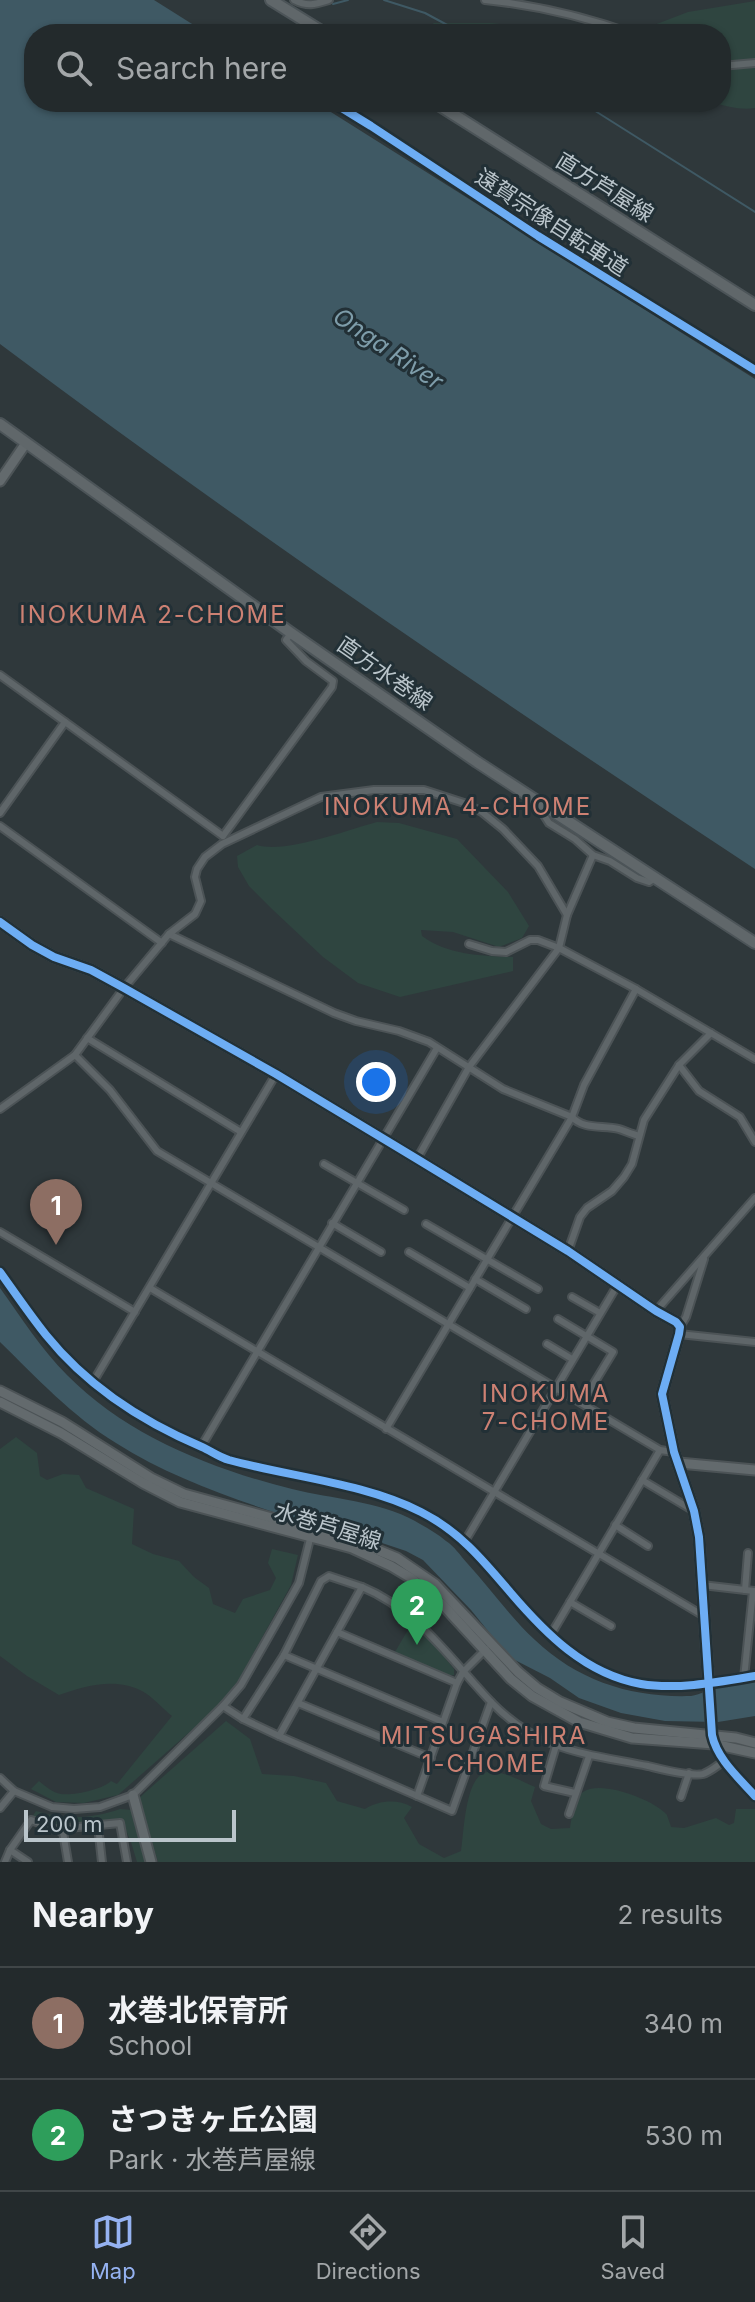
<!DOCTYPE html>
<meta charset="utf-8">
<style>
:root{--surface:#232a2c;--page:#2b3234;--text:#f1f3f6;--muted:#a3a7a9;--line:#404648;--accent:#95b2f1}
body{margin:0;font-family:Inter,"Noto Sans JP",sans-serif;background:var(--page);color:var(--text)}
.scale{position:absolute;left:24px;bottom:20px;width:212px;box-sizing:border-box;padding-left:8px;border:4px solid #bac5cb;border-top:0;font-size:22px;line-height:28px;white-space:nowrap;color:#bac5cb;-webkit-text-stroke:6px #223036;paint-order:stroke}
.you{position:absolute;left:376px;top:1082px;width:28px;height:28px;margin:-20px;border:6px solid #fff;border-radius:50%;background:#1a73e8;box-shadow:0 0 0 12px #1a73e833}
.badge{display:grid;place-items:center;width:52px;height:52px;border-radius:50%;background:var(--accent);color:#fff;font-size:26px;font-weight:700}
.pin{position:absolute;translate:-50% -66px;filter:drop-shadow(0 2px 4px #0008)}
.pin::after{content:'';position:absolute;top:42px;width:28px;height:24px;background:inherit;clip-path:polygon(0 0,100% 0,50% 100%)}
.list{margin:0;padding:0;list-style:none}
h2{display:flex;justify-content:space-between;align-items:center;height:104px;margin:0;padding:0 32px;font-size:34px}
h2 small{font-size:26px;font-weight:400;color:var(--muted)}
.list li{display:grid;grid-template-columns:52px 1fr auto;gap:24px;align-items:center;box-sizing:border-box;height:112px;padding:0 32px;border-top:2px solid var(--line)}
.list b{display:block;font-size:30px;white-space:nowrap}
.list p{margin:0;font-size:26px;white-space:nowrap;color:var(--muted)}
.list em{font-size:26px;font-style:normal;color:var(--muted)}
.icon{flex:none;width:44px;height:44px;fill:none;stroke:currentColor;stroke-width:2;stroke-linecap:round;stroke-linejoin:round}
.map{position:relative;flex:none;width:755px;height:1862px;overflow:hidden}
.search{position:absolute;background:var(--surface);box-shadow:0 2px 6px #0004;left:24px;right:24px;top:24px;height:88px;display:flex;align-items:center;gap:20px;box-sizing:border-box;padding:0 28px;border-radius:32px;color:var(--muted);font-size:30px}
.sheet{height:328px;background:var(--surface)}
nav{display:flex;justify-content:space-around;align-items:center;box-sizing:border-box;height:112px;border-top:2px solid var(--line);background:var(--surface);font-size:22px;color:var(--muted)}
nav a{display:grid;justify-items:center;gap:4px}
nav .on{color:var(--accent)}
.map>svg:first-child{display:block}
.green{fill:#2f4540}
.water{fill:#3f5964}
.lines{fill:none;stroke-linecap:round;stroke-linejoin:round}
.stream{stroke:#3f5964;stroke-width:2}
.street-casing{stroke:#4c5356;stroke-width:10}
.secondary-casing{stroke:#4c5356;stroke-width:13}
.primary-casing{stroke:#4c5458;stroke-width:14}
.street{stroke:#5f6669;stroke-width:6}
.secondary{stroke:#636a6d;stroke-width:9}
.primary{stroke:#60676a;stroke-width:10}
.cycleway-casing{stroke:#223036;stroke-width:13}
.cycleway{stroke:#6dadf4;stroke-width:8}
.labels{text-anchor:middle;stroke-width:6;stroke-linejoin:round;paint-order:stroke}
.street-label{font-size:22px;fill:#bac5cb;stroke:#223036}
.water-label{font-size:24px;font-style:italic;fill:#7e9daa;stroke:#223036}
.neighbourhood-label{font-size:24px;letter-spacing:2px;fill:#cd8173;stroke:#223036}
</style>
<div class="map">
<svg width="755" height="1862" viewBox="0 0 755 1862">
<rect width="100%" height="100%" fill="#2f383b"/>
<g class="green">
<path d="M755 1V108C742 110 726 107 713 102H721V34H421V32L434 23H490L573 31 654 25 688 12Z"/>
<path d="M377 822 399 823 457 839 508 892 529 926 522 938 499 947 453 932 421 930 422 936C448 955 481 956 513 957V971L400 997 358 983 323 957 272 909 249 886 238 867 237 856 257 845C285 854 347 830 377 822Z"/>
<path d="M16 1437 37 1453 40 1476 47 1480 63 1474 79 1475 86 1488 134 1509 132 1544 153 1554 179 1561 194 1577 209 1588 213 1604 235 1613 243 1599 270 1590 276 1578 268 1563 272 1549 298 1555 291 1585 236 1685 218 1707 118 1795 84 1803 56 1802 31 1789 39 1781C45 1786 53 1793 61 1794 73 1796 104 1789 111 1781L117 1784 172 1716C162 1708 153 1697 142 1691 116 1677 84 1686 59 1695L27 1676 0 1656V1449Z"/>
<path d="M412 1623 429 1638 454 1669V1675H448L395 1652Z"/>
<path d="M226 1721 250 1739 262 1774 294 1776 326 1783 337 1801 365 1809C379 1800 398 1799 412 1807L404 1818 419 1844 444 1858 461 1851C464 1833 465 1775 487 1772 502 1770 521 1781 535 1787L531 1801 541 1824 551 1829 570 1828C572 1817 573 1799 583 1792 600 1779 655 1800 667 1815 667 1816 671 1826 671 1827L684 1828 716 1818 729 1825 734 1823 736 1809H755V1862H158L139 1798Z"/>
<path d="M120 1809 132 1810 146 1862H137L131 1842 121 1819 87 1825 64 1824 61 1827 32 1817 36 1811C65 1820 91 1819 120 1809Z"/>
</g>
<g class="water">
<path d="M0 0H154L208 34H34V102H315L755 379V869C499 700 245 528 0 344Z"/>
<path d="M0 1288C21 1317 41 1349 67 1375 126 1435 211 1469 292 1489 332 1499 379 1501 415 1521 425 1527 437 1533 446 1541 454 1546 460 1555 467 1563 489 1587 511 1618 535 1640 578 1681 632 1698 691 1696 701 1695 709 1688 719 1686 730 1683 743 1683 755 1682V1716L718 1722 665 1721 621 1713 579 1698 550 1678 509 1657 471 1610 423 1560 406 1551 376 1541 372 1535 349 1529 332 1532C258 1506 182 1485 116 1443 72 1416 37 1378 0 1342Z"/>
</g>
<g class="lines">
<g class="stream">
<path d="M384 0 425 13 464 34"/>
<path d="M333 4 348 0"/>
<path d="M581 102 755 212"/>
</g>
<defs>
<g id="street">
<path d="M294 0C308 7 316 4 329 0"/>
<path d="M485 0C534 5 586 17 633 34"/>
<path d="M721 66 755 63"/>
<path d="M0 675 223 836"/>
<path d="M543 806 542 812 549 823 575 839 593 855 610 861 637 878 649 882 655 878"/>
<path d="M0 813 65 722"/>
<path d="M0 826 162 943"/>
<path d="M223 836 332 687 333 681 306 661 286 640 291 633"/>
<path d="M169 934 334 1013 356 1021 399 1031 429 1042 503 1089 572 1117C584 1130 603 1125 619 1129 625 1131 632 1134 639 1136"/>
<path d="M469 944 492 951 506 952 530 940H538L559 948 636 989 755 1059"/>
<path d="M87 1038 241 1132"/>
<path d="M75 1055 110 1090 157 1151 660 1450 674 1452"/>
<path d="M679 1065 699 1091 740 1117 755 1142"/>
<path d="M0 1109 75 1055 124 988 169 934 195 914 201 901 195 877 197 869 205 857 222 844 321 797 374 790H424L464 803 482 812 503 829 538 866 567 915"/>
<path d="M417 1159 469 1067 559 948 567 915 593 855"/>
<path d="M324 1164 404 1210"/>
<path d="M332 1223 381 1252"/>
<path d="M426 1224 538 1289"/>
<path d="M0 1232 135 1312"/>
<path d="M568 1251 580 1217 587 1208 612 1191 624 1177 632 1164 644 1120 679 1065 711 1033"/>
<path d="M409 1252 470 1288"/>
<path d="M0 1272C15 1293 30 1315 46 1335 87 1386 143 1422 202 1447 211 1451 219 1457 229 1460 291 1477 364 1483 421 1512 459 1531 483 1560 510 1592 545 1633 585 1674 641 1684 677 1690 719 1682 755 1676"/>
<path d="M475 1279 526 1309"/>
<path d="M150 1288 704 1616"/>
<path d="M572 1297 600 1313"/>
<path d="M656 1311 755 1198"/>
<path d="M558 1319 613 1352 582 1403"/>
<path d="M680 1327 686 1317 704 1259"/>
<path d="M679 1334 755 1342"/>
<path d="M547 1344 572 1359"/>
<path d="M93 1382 276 1074"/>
<path d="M386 1429 572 1117 584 1085 636 989"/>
<path d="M201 1447 437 1048"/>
<path d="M642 1480 694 1511"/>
<path d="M615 1525 648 1546"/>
<path d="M465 1541 618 1284"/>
<path d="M702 1585 754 1591"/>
<path d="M362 1587C418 1610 451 1660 491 1702L452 1811 279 1736Z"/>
<path d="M745 1590 748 1553"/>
<path d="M570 1602 611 1626"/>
<path d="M337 1632 457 1683"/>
<path d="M550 1636 660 1450"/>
<path d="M284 1655 443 1722"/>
<path d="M744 1678 753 1591"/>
<path d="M491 1702C540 1752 584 1753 648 1766 661 1769 691 1777 703 1774 710 1772 718 1765 724 1761"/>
<path d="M298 1703 431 1758"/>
<path d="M223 1706 243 1719 279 1736"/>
<path d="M243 1719 284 1655 321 1581 329 1576 362 1587"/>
<path d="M556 1746 544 1786 575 1793"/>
<path d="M715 1746 724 1761 755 1796"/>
<path d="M0 1778 14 1791 52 1807 74 1809 100 1807 133 1795 223 1706 241 1685 299 1583 311 1535"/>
<path d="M417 1796 457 1683 463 1672 486 1649"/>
<path d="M681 1797 689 1773"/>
<path d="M0 1808 14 1791"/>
<path d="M569 1814 589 1756"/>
<path d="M98 1826 102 1862"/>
<path d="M63 1832 68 1862"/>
<path d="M10 1850 28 1862"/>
<path d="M5 1862 10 1850 31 1820 63 1832 68 1828 120 1823 127 1862"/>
</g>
<g id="secondary">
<path d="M0 481 26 443"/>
<path d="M0 922 32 945 54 957 91 970 124 988 276 1074 417 1159 568 1251 656 1311 676 1322 680 1327 679 1334 662 1394 674 1452 694 1511 699 1537 712 1735"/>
<path d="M0 1391 62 1422 151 1478 184 1494 356 1541 397 1558 435 1584 518 1672 537 1688 560 1702 607 1722 634 1728 736 1738 755 1743"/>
<path d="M0 1402 61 1433 143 1483 180 1502 352 1548 391 1566 411 1578 443 1605 511 1679 532 1696 579 1722 632 1738 714 1744 755 1753"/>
<path d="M679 1463 755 1470"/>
<path d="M133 1795 151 1862"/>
</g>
<g id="primary">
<path d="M271 0 326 34"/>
<path d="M434 102 755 305"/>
<path d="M0 424 291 633 477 762 755 943"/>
</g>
</defs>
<use href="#street" class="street-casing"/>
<use href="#secondary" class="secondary-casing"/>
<use href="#primary" class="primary-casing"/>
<use href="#street" class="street"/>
<use href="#secondary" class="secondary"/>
<use href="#primary" class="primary"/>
<defs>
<g id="cycleway">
<path d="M332 102 371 126 538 236 755 370"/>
<path d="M0 922 32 945 54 957 91 970 124 988 276 1074 417 1159 568 1251 656 1311 676 1322 680 1327 679 1334 662 1394 674 1452 694 1511 699 1537 712 1735C717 1759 739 1778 755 1796"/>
<path d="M0 1272C15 1293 30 1315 46 1335 87 1386 143 1422 202 1447 211 1451 219 1457 229 1460 291 1477 364 1483 421 1512 459 1531 483 1560 510 1592 545 1633 585 1674 641 1684 677 1690 719 1682 755 1676"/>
</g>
</defs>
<use href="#cycleway" class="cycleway-casing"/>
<use href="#cycleway" class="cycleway"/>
</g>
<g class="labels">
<g class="street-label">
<text transform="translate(605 187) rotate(32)" y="8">直方芦屋線</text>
<text transform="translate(552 222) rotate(33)" y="8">遠賀宗像自転車道</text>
<text transform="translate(385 673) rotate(35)" y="8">直方水巻線</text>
<text transform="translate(328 1526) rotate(17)" y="8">水巻芦屋線</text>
</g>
<g class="water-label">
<text transform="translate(388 349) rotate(34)" y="8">Onga River</text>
</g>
<g class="neighbourhood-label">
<text x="153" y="623">INOKUMA 2-CHOME</text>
<text x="458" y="815">INOKUMA 4-CHOME</text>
<text x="546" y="1402">INOKUMA<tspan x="546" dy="28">7-CHOME</tspan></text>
<text x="484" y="1744">MITSUGASHIRA<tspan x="484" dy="28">1-CHOME</tspan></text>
</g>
</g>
</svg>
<div class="scale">200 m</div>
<div class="you"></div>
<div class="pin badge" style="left:56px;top:1245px;background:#8d6e63">1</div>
<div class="pin badge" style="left:417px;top:1645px;background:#2e9e5b">2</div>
<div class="search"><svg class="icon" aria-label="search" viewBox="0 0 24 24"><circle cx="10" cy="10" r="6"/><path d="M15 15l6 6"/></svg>Search here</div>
</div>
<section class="sheet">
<h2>Nearby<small>2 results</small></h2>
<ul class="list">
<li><span class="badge" style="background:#8d6e63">1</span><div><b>水巻北保育所</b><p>School</p></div><em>340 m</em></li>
<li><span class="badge" style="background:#2e9e5b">2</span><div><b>さつきヶ丘公園</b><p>Park · 水巻芦屋線</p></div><em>530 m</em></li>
</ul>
</section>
<nav>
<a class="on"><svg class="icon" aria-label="map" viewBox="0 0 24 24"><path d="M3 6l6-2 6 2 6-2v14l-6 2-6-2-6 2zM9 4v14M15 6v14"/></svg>Map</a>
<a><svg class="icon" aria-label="directions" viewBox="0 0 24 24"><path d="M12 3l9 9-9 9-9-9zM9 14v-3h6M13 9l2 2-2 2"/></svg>Directions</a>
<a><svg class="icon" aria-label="saved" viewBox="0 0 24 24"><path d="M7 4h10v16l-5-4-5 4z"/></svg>Saved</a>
</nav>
